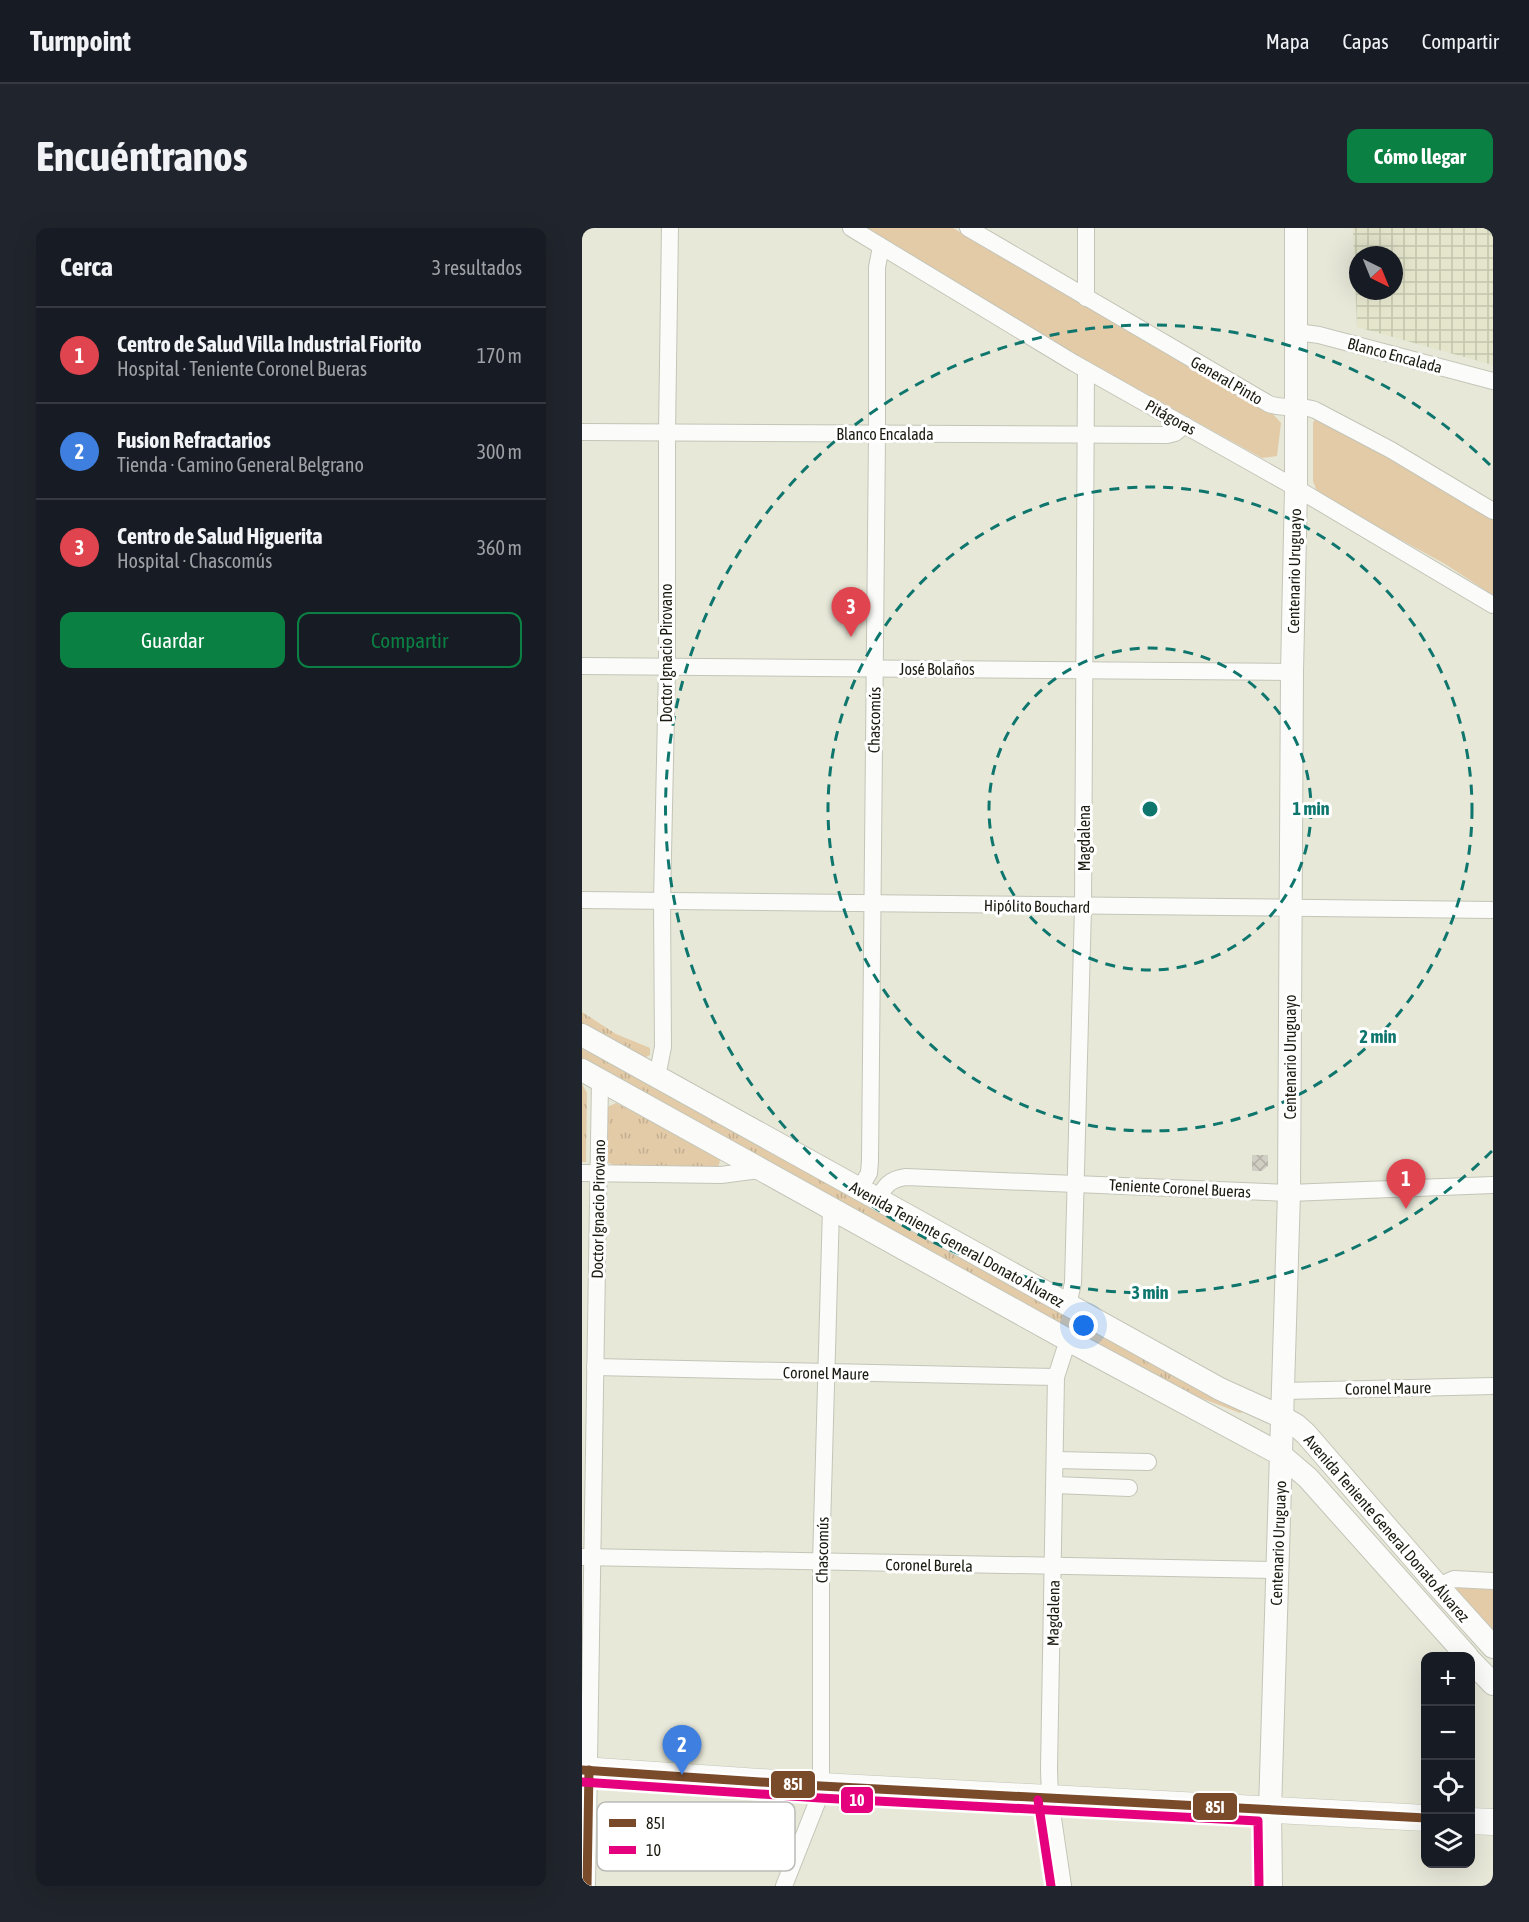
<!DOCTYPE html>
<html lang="es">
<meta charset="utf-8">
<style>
:root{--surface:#171b24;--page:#20242c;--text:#f1f3f6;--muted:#9ea1a6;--line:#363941;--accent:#0b8043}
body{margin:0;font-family:"Asap Condensed",sans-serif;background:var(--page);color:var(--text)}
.controls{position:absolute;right:18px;bottom:18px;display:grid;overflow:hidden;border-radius:12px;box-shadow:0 6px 24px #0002}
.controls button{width:54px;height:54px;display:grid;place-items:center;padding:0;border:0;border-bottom:2px solid var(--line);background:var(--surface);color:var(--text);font:30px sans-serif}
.compass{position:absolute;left:767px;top:18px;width:54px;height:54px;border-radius:50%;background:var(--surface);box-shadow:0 6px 24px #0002;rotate:137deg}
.you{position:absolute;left:502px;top:1098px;width:21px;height:21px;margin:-15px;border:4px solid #fff;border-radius:50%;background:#1a73e8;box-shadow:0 0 0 9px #1a73e833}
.badge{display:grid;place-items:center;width:39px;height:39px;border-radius:50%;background:var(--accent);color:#fff;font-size:20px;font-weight:700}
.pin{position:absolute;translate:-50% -50px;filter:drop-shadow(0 2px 3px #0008)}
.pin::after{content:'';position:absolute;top:32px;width:21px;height:18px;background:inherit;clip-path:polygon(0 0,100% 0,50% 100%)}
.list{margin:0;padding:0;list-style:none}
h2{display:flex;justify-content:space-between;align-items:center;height:78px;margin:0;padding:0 24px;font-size:26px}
h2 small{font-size:20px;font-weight:400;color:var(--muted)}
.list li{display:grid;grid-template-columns:39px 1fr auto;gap:18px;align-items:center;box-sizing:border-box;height:96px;padding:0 24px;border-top:2px solid var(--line)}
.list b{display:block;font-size:22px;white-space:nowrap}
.list p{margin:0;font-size:20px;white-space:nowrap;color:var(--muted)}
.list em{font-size:20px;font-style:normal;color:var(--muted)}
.actions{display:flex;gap:12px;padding:18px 24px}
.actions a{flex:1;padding:14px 0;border:2px solid var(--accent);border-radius:12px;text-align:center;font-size:21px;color:var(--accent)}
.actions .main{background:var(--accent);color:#fff}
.icon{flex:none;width:33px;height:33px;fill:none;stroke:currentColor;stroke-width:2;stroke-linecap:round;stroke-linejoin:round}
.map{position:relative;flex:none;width:911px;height:1658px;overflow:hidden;border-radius:12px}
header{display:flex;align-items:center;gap:36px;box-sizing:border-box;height:84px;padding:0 30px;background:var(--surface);border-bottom:2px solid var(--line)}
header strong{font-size:28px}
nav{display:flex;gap:33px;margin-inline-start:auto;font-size:21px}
.intro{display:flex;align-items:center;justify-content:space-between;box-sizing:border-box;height:144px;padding:0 36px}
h1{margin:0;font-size:42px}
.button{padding:15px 27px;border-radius:12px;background:var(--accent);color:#fff;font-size:21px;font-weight:700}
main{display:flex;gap:36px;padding:0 36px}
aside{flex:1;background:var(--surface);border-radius:12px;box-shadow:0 6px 24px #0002}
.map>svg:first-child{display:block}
.industrial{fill:url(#industrial-grid);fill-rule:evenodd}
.grass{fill:url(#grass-tufts)}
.park{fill:#e3cba8}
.building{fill:url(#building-cross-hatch)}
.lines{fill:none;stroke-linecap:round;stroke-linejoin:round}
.street-casing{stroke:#c4c5b8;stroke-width:18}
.secondary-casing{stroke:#c4c5b8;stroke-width:24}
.primary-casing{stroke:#c4c5b8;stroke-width:27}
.street{stroke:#fbfcf9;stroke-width:16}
.secondary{stroke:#fbfcf9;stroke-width:22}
.primary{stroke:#fbfcf9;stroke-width:26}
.bus-1-casing{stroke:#fff;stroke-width:14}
.bus-2-casing{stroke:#fff;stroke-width:14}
.bus-1{stroke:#7a4b2a;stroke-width:9}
.bus-2{stroke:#e5007d;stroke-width:9}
.ring{fill:none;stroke:#0f766e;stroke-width:3;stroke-dasharray:10 8}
.labels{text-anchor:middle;stroke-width:6;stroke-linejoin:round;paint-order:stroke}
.street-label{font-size:16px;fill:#1b1b11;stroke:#fff}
.key{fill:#fff;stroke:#bbbbb8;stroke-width:1.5}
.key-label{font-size:16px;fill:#1b1b11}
.centre{fill:#0f766e;stroke:#fff;stroke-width:3}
.ring-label{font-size:18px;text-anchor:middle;font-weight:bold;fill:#0f766e;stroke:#fff;stroke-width:6;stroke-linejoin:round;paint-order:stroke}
.line-badge{stroke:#fff;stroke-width:2}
.badge-label{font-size:16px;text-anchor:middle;font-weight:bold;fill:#fff}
</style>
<header>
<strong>Turnpoint</strong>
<nav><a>Mapa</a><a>Capas</a><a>Compartir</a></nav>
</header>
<div class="intro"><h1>Encuéntranos</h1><a class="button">Cómo llegar</a></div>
<main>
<aside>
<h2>Cerca<small>3 resultados</small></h2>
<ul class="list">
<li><span class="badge" style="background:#e0444e">1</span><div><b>Centro de Salud Villa Industrial Fiorito</b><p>Hospital · Teniente Coronel Bueras</p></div><em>170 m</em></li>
<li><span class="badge" style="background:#3f7fe0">2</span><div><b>Fusion Refractarios</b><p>Tienda · Camino General Belgrano</p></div><em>300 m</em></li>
<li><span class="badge" style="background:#e0444e">3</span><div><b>Centro de Salud Higuerita</b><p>Hospital · Chascomús</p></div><em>360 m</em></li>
</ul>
<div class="actions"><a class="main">Guardar</a><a>Compartir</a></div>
</aside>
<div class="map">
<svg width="911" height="1658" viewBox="0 0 911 1658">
<defs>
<pattern id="industrial-grid" width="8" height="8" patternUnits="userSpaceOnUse" patternTransform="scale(1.5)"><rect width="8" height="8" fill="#e4e5cb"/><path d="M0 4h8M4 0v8" fill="none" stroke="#c3c4ad"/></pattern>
<pattern id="grass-tufts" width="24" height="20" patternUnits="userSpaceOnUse" patternTransform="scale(1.5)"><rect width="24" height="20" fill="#e3cba8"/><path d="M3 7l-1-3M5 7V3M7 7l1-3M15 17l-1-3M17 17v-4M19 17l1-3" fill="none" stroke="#c2ae90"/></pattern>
<pattern id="building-cross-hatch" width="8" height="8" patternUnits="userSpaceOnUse" patternTransform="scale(1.5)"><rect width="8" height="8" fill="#d1cfc4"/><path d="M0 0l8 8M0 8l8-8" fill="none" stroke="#b3b1a7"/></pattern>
</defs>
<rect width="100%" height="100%" fill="#e7e8d8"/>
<path class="industrial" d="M771 0H911V137L775 99ZM776 27H812V63H776Z"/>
<g class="grass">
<path d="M0 784 34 806 68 820V827L62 830 0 798Z"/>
<path d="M0 816 660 1182 662 1184 658 1185 585 1157 0 832Z"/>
<path d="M0 856 5 865 4 934H0Z"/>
<path d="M34 875 136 928 138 933 136 940 33 938 25 934 21 928 25 879Z"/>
</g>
<g class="park">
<path d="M281 0H371L690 185 699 195 695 228 680 230 488 124Z"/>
<path d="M734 191H739L911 291V367L863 336 736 266 731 253V194Z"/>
<path d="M875 1359H911V1405L874 1363Z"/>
</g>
<path class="building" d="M670 927H686V938L680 943H670Z"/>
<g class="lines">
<defs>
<g id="street">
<path d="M269 0 492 135 714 260 911 377"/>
<path d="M386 0 687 176C702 182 718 176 733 182L809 222 911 283"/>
<path d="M504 70V0"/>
<path d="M715 104 737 107 911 153"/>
<path d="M0 204 585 207 593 205 603 197"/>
<path d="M0 438 710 444"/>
<path d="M0 672 911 682"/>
<path d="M75 849 81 819 80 673 85 439V204L88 0"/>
<path d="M0 945 139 947 177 942"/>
<path d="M277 962 287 945 288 933 295 206V39L299 19"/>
<path d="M296 972C302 958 308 951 324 949L707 965 911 957"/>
<path d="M486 1077 491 1055 501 679 504 142"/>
<path d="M13 1139 474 1149"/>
<path d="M702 1163 911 1158"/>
<path d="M473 1232 566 1234"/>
<path d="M473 1257 547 1260"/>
<path d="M0 1329 695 1342"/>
<path d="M856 1358 872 1351 911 1353"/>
<path d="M5 1658 18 852"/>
<path d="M202 1658 236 1572 239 1558V1335L249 980"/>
<path d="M481 1658 468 1570 467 1541 474 1149 486 1112"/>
</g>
<g id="secondary">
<path d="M0 807 638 1161 700 1189 714 1197 724 1206 856 1358 911 1419"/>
<path d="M0 842 486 1112 698 1226 726 1250 885 1428"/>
<path d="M888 1432 911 1456"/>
<path d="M689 1658 688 1582 707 965 710 444 714 260V0"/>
</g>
<g id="primary">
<path d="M0 1542 239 1558 844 1590"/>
<path d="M888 1593 911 1594"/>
</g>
</defs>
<use href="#street" class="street-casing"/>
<use href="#secondary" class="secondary-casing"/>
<use href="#primary" class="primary-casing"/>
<use href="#street" class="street"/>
<use href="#secondary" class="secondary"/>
<use href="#primary" class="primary"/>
<defs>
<g id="bus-1">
<path d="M0 1542 239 1558 844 1590"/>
<path d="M5 1658 7 1542"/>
</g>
<g id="bus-2">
<path d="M0 1554 238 1570 676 1593 677 1658"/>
<path d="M456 1572 469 1658"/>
</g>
</defs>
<use href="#bus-1" class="bus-1-casing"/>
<use href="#bus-2" class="bus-2-casing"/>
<use href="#bus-1" class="bus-1"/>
<use href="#bus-2" class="bus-2"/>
</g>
<g class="ring">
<circle cx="568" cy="581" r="161"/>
<circle cx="568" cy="581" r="322"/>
<path d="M910 923A484 484 0 1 1 910 239"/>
</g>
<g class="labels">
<g class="street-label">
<text transform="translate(813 127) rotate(15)" y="6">Blanco Encalada</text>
<text transform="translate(645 152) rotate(30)" y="6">General Pinto</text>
<text transform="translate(589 189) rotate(29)" y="6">Pitágoras</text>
<text x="303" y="212">Blanco Encalada</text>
<text transform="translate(712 343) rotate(-89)" y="6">Centenario Uruguayo</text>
<text transform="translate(84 425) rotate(-90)" y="6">Doctor Ignacio Pirovano</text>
<text x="355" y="447">José Bolaños</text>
<text transform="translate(292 492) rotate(-89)" y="6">Chascomús</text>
<text transform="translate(502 610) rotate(-90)" y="6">Magdalena</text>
<text transform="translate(455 678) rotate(1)" y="6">Hipólito Bouchard</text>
<text transform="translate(708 829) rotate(-90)" y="6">Centenario Uruguayo</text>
<text transform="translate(598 960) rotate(3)" y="6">Teniente Coronel Bueras</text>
<text transform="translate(16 981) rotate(-89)" y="6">Doctor Ignacio Pirovano</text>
<text transform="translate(375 1016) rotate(29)" y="6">Avenida Teniente General Donato Álvarez</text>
<text transform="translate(244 1145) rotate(1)" y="6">Coronel Maure</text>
<text transform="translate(806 1160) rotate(-1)" y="6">Coronel Maure</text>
<text transform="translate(805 1300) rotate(49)" y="6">Avenida Teniente General Donato Álvarez</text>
<text transform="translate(696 1315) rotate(-88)" y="6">Centenario Uruguayo</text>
<text transform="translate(240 1322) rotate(-89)" y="6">Chascomús</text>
<text transform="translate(347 1337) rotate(1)" y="6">Coronel Burela</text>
<text transform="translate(471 1385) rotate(-89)" y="6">Magdalena</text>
</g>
</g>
<rect x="15" y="1574" width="198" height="69" rx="9" class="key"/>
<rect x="27" y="1591" width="27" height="8" fill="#7a4b2a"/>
<rect x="27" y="1618" width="27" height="8" fill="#e5007d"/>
<g class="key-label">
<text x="64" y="1601">85I</text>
<text x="64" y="1628">10</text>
</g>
<circle cx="568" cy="581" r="9" class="centre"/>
<g class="ring-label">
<text x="729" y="587">1 min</text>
<text x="796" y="815">2 min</text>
<text x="568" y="1071">3 min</text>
</g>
<g class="line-badge">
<rect x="188" y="1542" width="46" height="29" rx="6" fill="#7a4b2a"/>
<rect x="258" y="1558" width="34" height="28" rx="6" fill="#e5007d"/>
<rect x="610" y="1564" width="46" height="29" rx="6" fill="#7a4b2a"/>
</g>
<g class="badge-label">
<text x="211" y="1562">85I</text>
<text x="275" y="1578">10</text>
<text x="633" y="1585">85I</text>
</g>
</svg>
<div class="controls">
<button>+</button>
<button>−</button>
<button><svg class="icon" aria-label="locate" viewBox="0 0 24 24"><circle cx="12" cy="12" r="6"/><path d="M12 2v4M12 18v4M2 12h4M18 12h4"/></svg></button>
<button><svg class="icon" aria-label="layers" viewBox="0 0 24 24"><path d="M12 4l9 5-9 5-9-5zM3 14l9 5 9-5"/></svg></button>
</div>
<svg class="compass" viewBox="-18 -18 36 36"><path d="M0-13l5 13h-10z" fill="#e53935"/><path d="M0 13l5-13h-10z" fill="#9ea1a6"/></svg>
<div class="you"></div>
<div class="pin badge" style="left:824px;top:981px;background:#e0444e">1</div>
<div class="pin badge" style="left:100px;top:1547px;background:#3f7fe0">2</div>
<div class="pin badge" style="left:269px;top:409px;background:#e0444e">3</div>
</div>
</main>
